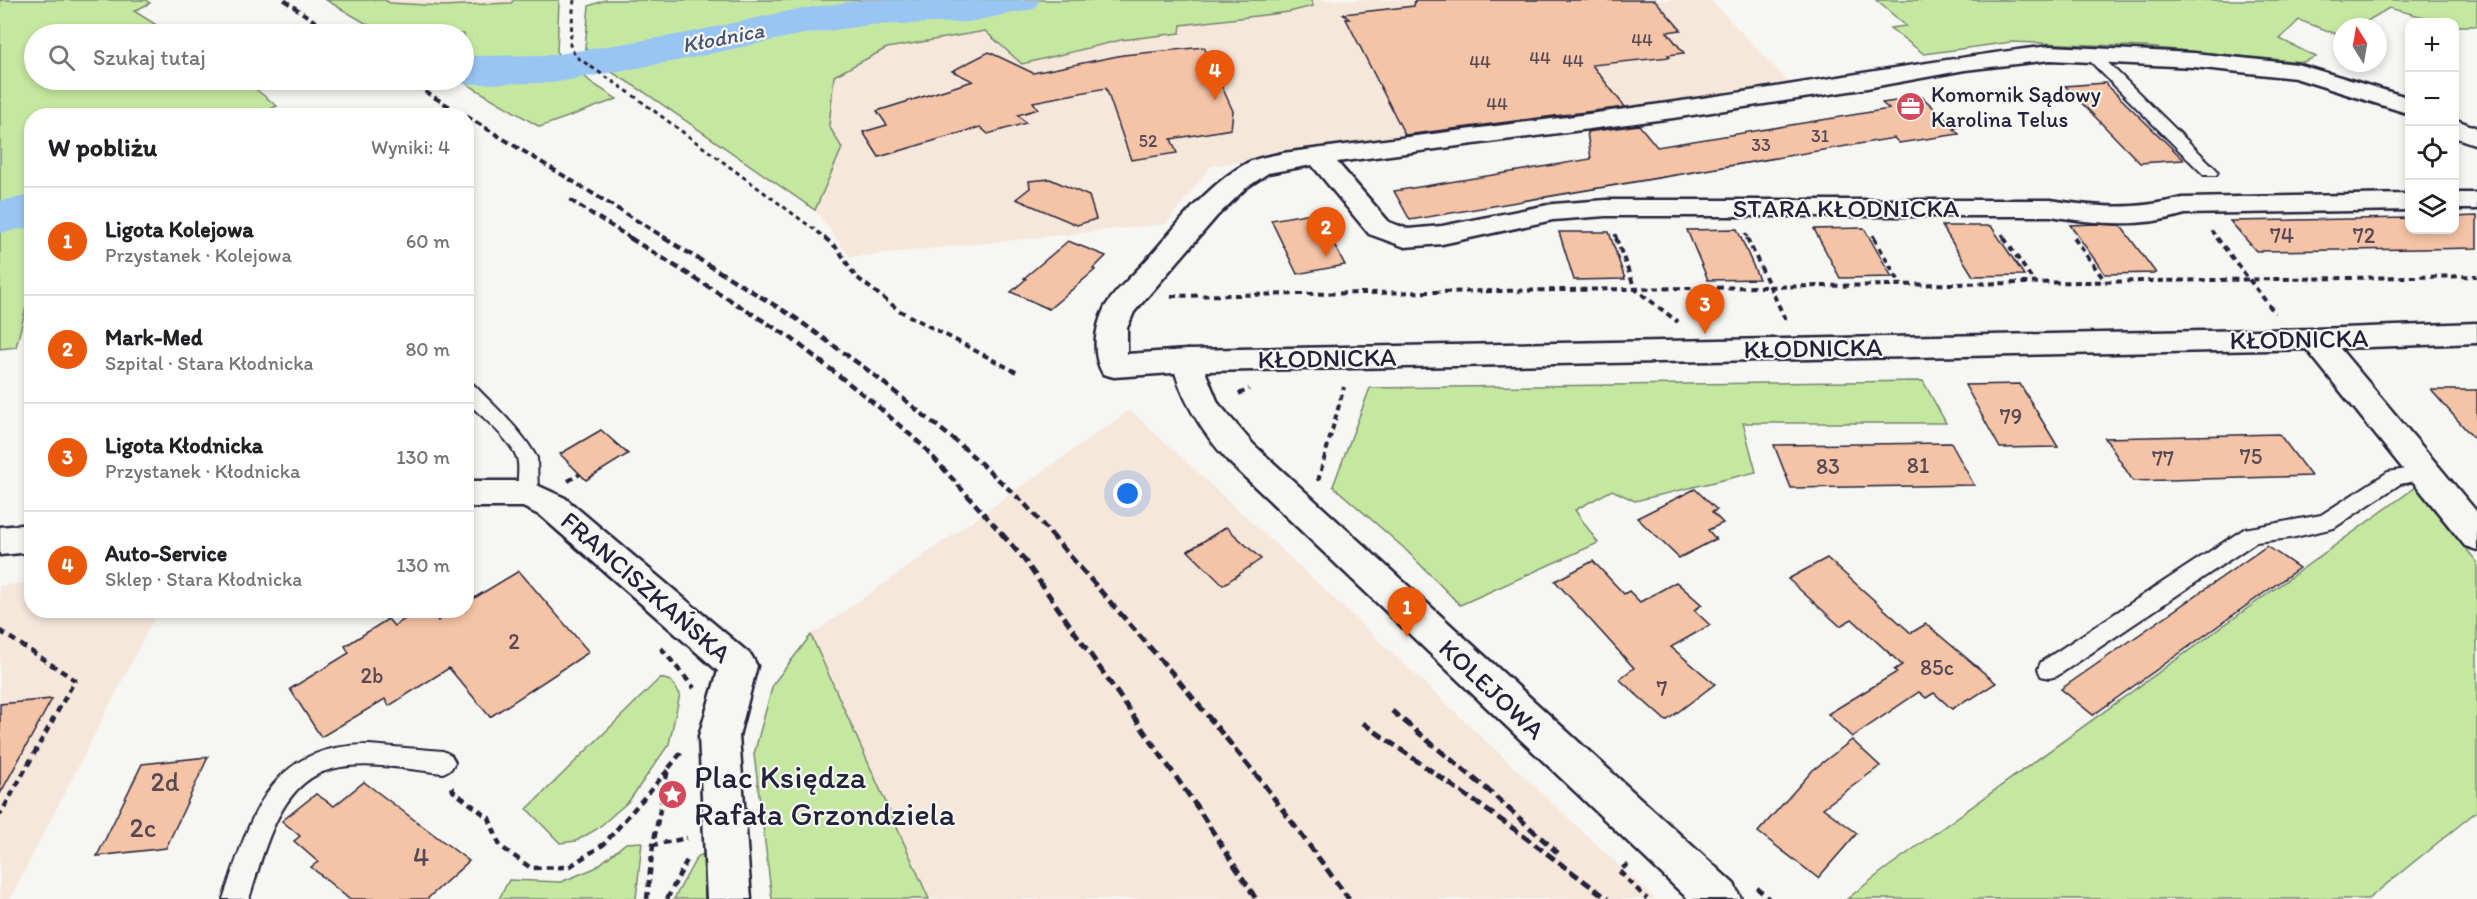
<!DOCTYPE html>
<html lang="pl">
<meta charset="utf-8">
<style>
:root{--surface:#fff;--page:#f2f2f2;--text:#202124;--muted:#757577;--line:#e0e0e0;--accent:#ea580c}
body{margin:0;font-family:Itim,sans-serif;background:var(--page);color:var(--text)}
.controls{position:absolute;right:18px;top:18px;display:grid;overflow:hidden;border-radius:12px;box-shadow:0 3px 9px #0003}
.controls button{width:54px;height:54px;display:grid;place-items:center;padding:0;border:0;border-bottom:2px solid var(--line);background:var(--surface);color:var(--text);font:30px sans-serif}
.compass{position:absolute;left:2333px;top:18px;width:54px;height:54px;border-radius:50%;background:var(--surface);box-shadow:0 3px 9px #0003;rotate:349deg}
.you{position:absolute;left:1128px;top:494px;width:21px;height:21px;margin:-15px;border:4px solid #fff;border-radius:50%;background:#1a73e8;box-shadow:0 0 0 9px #1a73e833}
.badge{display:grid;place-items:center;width:39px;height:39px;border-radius:50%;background:var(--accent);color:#fff;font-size:20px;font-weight:700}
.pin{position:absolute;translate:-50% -50px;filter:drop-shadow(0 2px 3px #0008)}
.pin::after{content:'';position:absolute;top:32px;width:21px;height:18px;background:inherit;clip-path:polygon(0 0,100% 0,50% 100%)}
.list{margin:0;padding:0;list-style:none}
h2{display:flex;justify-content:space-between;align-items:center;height:78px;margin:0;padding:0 24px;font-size:26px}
h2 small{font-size:20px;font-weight:400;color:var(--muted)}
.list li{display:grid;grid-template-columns:39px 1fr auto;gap:18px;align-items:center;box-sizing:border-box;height:108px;padding:0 24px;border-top:2px solid var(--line)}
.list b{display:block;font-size:22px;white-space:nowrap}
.list p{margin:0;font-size:20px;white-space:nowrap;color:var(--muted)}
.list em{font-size:20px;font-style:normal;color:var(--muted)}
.icon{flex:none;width:33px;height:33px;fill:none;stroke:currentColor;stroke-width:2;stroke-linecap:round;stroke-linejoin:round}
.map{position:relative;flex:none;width:2477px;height:899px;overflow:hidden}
.search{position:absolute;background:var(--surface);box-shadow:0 3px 9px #0003;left:24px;top:24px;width:450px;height:66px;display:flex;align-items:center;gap:15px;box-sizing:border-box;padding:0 21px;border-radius:33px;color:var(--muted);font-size:22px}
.panel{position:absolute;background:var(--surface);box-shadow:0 3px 9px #0003;left:24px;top:108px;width:450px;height:510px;border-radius:24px}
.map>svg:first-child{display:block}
.built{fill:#f6e7db}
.green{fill:#c5e8a1;stroke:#74856e;stroke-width:1.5}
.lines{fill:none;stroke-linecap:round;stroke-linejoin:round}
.river{fill:#99c5f2;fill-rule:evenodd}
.building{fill:#f5c3a5;stroke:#22223b;stroke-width:1.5}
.service-casing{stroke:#22223b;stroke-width:4}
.minor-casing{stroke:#22223b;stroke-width:5}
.tertiary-casing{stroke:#22223b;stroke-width:5}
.path-far2{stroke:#22223b;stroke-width:3;stroke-dasharray:4.5 4;stroke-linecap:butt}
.path-far1{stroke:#22223b;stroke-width:4;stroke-dasharray:6 4.5;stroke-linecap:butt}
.path{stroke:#22223b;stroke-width:4.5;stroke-dasharray:7 5;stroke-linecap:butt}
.service{fill:#f6f6f2;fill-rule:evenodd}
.minor{fill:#f6f6f2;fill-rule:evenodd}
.tertiary{fill:#f6f6f2;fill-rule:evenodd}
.rail-far2{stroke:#22223b;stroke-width:4;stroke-dasharray:7 4;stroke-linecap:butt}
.rail-far1{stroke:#22223b;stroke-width:4.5;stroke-dasharray:8 4.5;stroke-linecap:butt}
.rail{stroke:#22223b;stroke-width:5;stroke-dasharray:10 5;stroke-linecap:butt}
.labels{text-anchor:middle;stroke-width:4.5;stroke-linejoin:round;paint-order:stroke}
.far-number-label{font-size:18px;fill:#574a56}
.far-water-label{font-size:22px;font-style:italic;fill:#465372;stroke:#f6f6f2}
.far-poi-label{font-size:22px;fill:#22223b;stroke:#f6f6f2;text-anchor:start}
.number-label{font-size:22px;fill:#574a56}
.street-label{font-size:26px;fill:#22223b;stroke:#f6f6f2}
.near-number-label{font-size:27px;fill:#574a56}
.near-poi-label{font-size:32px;fill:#22223b;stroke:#f6f6f2;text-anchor:start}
</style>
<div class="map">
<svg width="2477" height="899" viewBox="0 0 2477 899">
<rect width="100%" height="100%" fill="#f6f6f2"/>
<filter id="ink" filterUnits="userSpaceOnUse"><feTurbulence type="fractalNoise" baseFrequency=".0167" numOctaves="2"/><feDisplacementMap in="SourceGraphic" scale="12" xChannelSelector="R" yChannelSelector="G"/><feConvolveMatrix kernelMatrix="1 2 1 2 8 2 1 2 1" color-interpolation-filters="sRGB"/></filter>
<g filter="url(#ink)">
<g class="built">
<path d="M385 0H514L511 3 443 6 389 3Z"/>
<path d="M1311 0H1711L1796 90 1211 166 1166 224 850 257 815 210 842 148 829 126 834 76 887 48 985 31 1022 64 1121 40 1180 34V25L1290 12 1313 6Z"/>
<path d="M1130 410 1313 579 1655 899H929L811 635Z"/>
<path d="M31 582 32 610 158 611 10 899H0V586Z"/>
</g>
<g class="green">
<path d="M0 0H146L150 3 134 11 171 34H34V80H244L277 106 268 110 273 116H32L31 288 16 347 0 349Z"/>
<path d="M326 0H385L390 3 443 6 511 3 514 0H559L557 53 592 83 617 99 540 127 460 80H464V34H384Z"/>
<path d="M605 0H1311L1313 6 1289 12 1181 25 1180 33 1121 40 1022 64 985 31 887 48 834 76 829 126 842 148 815 210 644 92 608 70 585 48 589 6Z"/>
<path d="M1876 0H2477V26H2455L2454 22H2443L2389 8 2357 27H2342V36L2299 20 2280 39 2316 57 2303 62 2145 47 2011 42 1924 54 1890 28 1906 26Z"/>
<path d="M1923 381 1946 423H1743L1756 472 1635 501 1612 490 1575 510 1598 543 1460 605 1404 548 1333 486 1370 388Z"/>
<path d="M2416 487 2477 562V811L2368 899H1847L1884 870Z"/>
<path d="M811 635 929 899H772L754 754 773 684Z"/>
<path d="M660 678 671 681 680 694 669 744 629 801 597 829 576 841 560 843 527 809Z"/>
<path d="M642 842 636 899H499L509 880 561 882 595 868 626 843Z"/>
<path d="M703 854 705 899H674L697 857Z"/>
</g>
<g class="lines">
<g class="river">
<path d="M864 0H1040L1034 9 969 22 870 25 798 35 682 60 552 83 464 84 448 80H464V56L552 55 682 34 798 9Z"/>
<path d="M32 195V227L0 233V201Z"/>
</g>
</g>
<g class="building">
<path d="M1415 0H1655L1681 30 1667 32 1684 53 1668 55 1670 57 1592 65 1625 107 1405 135 1346 19H1349L1343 14 1414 6Z"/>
<path d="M1204 47 1233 111 1231 129 1171 139 1177 153 1131 160 1106 88 1033 102 1038 109 1018 115 1026 123 988 134 980 127 879 157 863 132 887 125 877 111 973 81 952 71 989 52 1033 73 1123 55Z"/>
<path d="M2105 83 2183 159V160L2140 163 2065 86Z"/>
<path d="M1922 97 1956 128H1953L1959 134 1899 143 1894 138 1410 220 1394 191 1591 159 1587 132 1639 125 1657 147 1889 109 1882 103Z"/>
<path d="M1050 179 1089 196 1096 219 1077 225 1016 199 1030 188 1029 181Z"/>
<path d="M1317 212 1345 265 1297 274 1271 220Z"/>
<path d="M2477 216V248L2422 249 2256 251 2230 221 2409 218V230H2454V217Z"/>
<path d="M2095 224 2120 225 2156 273 2105 274 2070 225Z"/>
<path d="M1942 226H1991L2024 275 1973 276Z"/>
<path d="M1864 228 1877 251 1892 277 1840 278 1814 229Z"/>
<path d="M1737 229 1759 279 1708 280 1687 230Z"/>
<path d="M1559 232H1609L1625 279 1574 280Z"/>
<path d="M1068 241 1106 256 1093 269 1095 270 1049 309 1011 292 1026 279 1024 278Z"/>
<path d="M2020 384 2058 447 2000 448 1965 385Z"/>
<path d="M2431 390H2477V442Z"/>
<path d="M601 430 628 454 586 480 560 454Z"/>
<path d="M2279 434 2311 476 2133 481 2105 438Z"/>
<path d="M1951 443 1974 485 1791 488 1774 445Z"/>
<path d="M1695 489 1717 510 1712 512 1723 523 1708 530 1716 539 1679 558 1637 518Z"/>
<path d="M1226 527 1261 559 1223 585 1188 551Z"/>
<path d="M2267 546 2299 568 2093 715 2061 689Z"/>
<path d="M1827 558 1911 633 1926 624 1996 683 1971 699 1969 698 1952 709 1934 693 1926 698 1919 692 1852 737 1828 714 1897 672 1894 670 1902 665 1852 619 1840 626 1788 579Z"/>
<path d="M1593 561 1624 594 1629 591 1640 602 1676 582 1702 605 1694 610 1710 625 1671 647 1715 684 1666 721 1619 679 1634 668 1555 581Z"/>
<path d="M519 571 589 652 490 717 449 668 389 706 385 699 321 737 290 689 349 653 345 646 388 619 394 626 419 610H430L438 621 455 610H466V603Z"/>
<path d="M52 699 0 794V704Z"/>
<path d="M1852 740 1880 766 1823 808 1857 833 1818 878 1758 832 1813 770Z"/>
<path d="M208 757 166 848 97 856 142 764Z"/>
<path d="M364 782 469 861 427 899H349L311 867 318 862 294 841 300 836 282 821 316 794 334 806Z"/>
</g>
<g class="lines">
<defs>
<g id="service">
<path d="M2092 51 2097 52 2216 169 2218 172 2216 175H2204L2087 58 2085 55 2087 52Z"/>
<path d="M466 383 473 384C496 408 521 429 537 458L538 494 535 499 528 502 521 499C514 487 521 471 517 458 510 439 480 415 466 401Z"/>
<path d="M2425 466 2432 468 2435 473 2432 478 2400 484 2334 528 2291 538 2256 542 2057 676 2049 678 2041 676 2038 669 2041 662 2244 529 2321 515 2388 472Z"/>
<path d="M369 745 443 751 451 755 455 762 451 769 443 773C408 770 367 760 332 769 278 782 264 854 249 899H223C251 818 266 745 369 745Z"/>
</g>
<g id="minor">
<path d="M2050 46 2194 53 2297 64 2410 98V114L2295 78 2194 67 2050 60 1965 70 1856 90 1673 118 1337 162 1389 222 1408 229 1442 226 1553 204 1606 200H2051C2099 208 2135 210 2183 198L2410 194V210L2185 214C2140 228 2097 224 2051 216H1606L1553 220 1442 244 1405 247 1369 234 1312 165 1268 173 1246 188 1217 216 1134 312 1127 328V354L1187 350 1198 353 1202 361 1198 369 1187 372 1114 377 1103 374C1091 354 1095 327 1105 307 1114 292 1130 278 1142 265 1174 230 1205 186 1247 163 1258 157 1272 156 1283 153 1430 134 1577 117 1723 95 1832 79 1941 59 2050 46Z"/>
<path d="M2454 119 2477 128V145L2454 137Z"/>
<rect x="2454" y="193" width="23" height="16"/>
<path d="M2315 329 2326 332 2477 512V550L2465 546 2304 346 2300 339 2304 332Z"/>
<path d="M466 481H528L565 498 751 655 757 666 739 736 751 899H707L699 736 718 671 541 516 523 507H466Z"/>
<path d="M32 524V552L0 555V527Z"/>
</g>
<path id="tertiary" d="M2477 323V343L2315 349 1205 371 1218 403 1253 444 1734 884 1741 899H1688L1229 462C1202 432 1181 400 1172 361L1176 353 1187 350 2315 329Z"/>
</defs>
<use href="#service" class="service-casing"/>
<use href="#minor" class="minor-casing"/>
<use href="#tertiary" class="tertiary-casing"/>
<g class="path-far2">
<path d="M574 0 570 45 575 56 630 93 827 239"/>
<path d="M2212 231 2218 239"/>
<path d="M1745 233 1748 239"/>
<path d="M1615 234 1617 239"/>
<path d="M2002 234 2005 239"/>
<path d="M1873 235 1875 239"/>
</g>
<g class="path-far1">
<path d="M825 238 838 249 855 276 900 311 1016 372"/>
<path d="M1616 238 1635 289 1678 322"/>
<path d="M1747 238 1786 321"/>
<path d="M1874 238 1901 285"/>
<path d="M2004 238 2034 282"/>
<path d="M2074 238 2105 281"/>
<path d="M2217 238 2275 313"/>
<path d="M1171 296 2477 276"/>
<path d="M1239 394 1249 389"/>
<path d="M568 481 580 474"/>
<path d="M1318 481 1344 387"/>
</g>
<g class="path">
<path d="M0 631 75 680 0 815"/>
<path d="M661 648 694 688"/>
<path d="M681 753 668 769 653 845 687 838"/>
<path d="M452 787 453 791 489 818 500 846 531 868 569 867 604 844 668 770"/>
<path d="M1628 864 1619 871 1647 899"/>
<path d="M1757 888 1769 899"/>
<path d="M647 899 653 845"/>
<path d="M667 899 687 860"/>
</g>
<use href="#service" class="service"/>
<use href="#minor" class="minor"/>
<use href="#tertiary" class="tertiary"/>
<g class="rail-far2">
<path d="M284 0 333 34"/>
<path d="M406 80 465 116"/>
<path d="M466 116 667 239"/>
<path d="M570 200 632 239"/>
</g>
<g class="rail-far1">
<path d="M630 238 791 338 875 404 923 446 1002 534"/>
<path d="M664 238 794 317 869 371 963 447 1024 503 1051 534"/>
</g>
<g class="rail">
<path d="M1001 533 1023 558 1197 807 1256 899"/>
<path d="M1050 533 1174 675 1262 782 1349 899"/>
<path d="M1392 711 1488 790 1558 853"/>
<path d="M1363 723 1514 829 1608 899"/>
</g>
</g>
</g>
<defs>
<symbol id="office-disc" viewBox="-11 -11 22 22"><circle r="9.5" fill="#d1495b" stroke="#f6f6f2"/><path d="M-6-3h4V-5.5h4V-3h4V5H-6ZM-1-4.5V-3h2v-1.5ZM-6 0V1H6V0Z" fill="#fff"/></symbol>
<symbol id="sight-disc" viewBox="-11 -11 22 22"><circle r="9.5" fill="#d1495b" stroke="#f6f6f2"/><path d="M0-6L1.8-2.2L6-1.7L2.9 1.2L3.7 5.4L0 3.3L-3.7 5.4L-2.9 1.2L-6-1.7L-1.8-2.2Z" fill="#fff"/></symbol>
</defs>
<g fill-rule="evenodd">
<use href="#office-disc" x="1894" y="90" width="33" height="33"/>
<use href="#sight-disc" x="656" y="778" width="33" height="33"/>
</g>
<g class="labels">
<g class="far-number-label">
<text x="1642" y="46">44</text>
<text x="1540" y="64">44</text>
<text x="1573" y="67">44</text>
<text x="1480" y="68">44</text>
<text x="1497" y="110">44</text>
<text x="1820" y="142">31</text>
<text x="1148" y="147">52</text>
<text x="1761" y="151">33</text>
</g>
<g class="far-water-label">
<text transform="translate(723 37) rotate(-11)" y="8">Kłodnica</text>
</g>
<g class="far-poi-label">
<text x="1931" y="102">Komornik Sądowy<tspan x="1931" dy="25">Karolina Telus</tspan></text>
</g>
<g class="number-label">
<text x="2282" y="243">74</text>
<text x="2364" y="243">72</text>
<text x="2011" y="424">79</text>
<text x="2251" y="464">75</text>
<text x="2163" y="466">77</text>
<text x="1918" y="473">81</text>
<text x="1828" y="474">83</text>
<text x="514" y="649">2</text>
<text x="1937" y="675">85c</text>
<text x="372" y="683">2b</text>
<text x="1662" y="696">7</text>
</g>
<g class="street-label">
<text x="1846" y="217">STARA KŁODNICKA</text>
<text transform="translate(2299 339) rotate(-1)" y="9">KŁODNICKA</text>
<text transform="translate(1813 348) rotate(-1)" y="9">KŁODNICKA</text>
<text transform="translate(1327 358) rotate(-1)" y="9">KŁODNICKA</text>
<text transform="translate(646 587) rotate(41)" y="9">FRANCISZKAŃSKA</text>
<text transform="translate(1492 689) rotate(43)" y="9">KOLEJOWA</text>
</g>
<g class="near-number-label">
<text x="165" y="791">2d</text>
<text x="143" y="837">2c</text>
<text x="421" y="866">4</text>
</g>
<g class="near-poi-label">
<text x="694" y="788">Plac Księdza<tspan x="694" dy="37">Rafała Grzondziela</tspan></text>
</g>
</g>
</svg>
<div class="controls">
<button>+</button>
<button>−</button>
<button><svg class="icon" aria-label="locate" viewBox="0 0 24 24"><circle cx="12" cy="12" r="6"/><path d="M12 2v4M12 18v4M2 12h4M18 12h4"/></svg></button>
<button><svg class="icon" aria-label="layers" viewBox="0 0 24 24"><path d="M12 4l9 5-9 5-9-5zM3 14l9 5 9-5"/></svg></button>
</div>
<svg class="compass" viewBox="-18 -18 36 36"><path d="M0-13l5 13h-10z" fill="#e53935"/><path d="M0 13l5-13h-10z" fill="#757577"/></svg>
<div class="you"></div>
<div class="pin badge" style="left:1407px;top:637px">1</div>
<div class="pin badge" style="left:1326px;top:257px">2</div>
<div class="pin badge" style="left:1705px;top:334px">3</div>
<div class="pin badge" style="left:1215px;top:100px">4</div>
<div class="search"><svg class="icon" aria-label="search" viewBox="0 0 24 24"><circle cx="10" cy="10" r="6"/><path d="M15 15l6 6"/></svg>Szukaj tutaj</div>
<section class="panel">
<h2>W pobliżu<small>Wyniki: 4</small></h2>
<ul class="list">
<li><span class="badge">1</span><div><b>Ligota Kolejowa</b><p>Przystanek · Kolejowa</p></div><em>60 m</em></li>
<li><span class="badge">2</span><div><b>Mark-Med</b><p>Szpital · Stara Kłodnicka</p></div><em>80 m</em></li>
<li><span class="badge">3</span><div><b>Ligota Kłodnicka</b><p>Przystanek · Kłodnicka</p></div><em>130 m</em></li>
<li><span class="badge">4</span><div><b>Auto-Service</b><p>Sklep · Stara Kłodnicka</p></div><em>130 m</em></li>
</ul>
</section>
</div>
